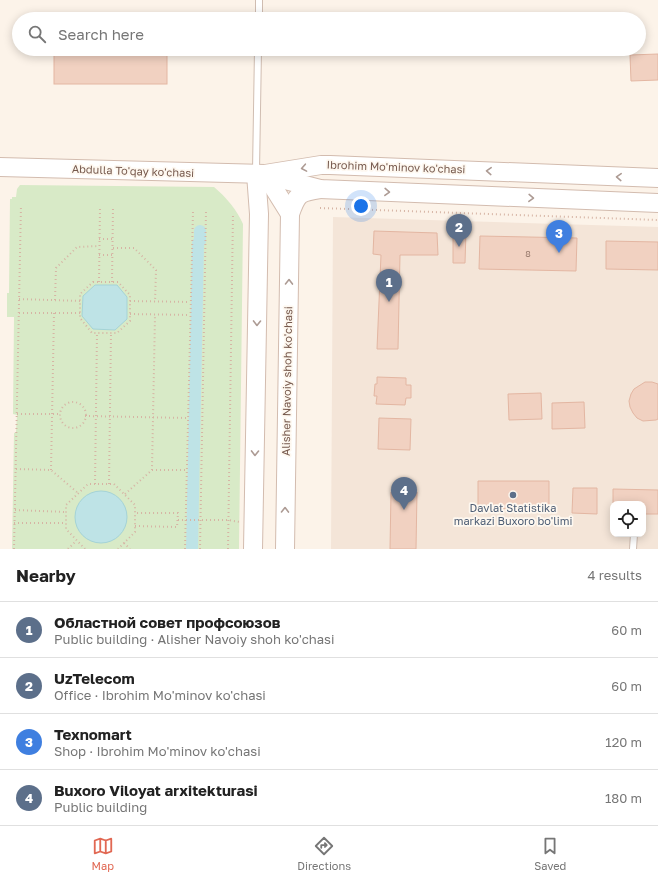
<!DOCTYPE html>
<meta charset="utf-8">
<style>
:root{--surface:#fff;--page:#f6f6f6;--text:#222;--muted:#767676;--line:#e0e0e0;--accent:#e16853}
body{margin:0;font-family:"Golos Text",sans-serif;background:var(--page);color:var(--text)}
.controls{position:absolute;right:12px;bottom:12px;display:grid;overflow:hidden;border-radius:8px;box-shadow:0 2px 10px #0003}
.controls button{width:36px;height:36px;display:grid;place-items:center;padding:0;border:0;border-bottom:1px solid var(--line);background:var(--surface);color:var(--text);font:20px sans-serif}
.you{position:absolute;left:361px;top:206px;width:14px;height:14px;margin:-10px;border:3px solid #fff;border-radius:50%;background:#1a73e8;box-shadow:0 0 0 6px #1a73e833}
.badge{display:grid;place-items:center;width:26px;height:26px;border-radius:50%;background:var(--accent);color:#fff;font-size:13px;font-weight:700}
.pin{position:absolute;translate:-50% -33px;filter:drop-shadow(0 1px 2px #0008)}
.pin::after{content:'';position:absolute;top:21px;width:14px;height:12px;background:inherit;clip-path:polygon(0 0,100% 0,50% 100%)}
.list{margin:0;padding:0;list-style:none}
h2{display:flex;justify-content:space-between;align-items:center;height:52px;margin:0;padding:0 16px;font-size:17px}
h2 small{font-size:13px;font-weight:400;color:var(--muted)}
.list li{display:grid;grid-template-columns:26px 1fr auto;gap:12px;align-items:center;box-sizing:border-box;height:56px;padding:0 16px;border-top:1px solid var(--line)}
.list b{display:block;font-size:15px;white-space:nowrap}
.list p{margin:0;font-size:13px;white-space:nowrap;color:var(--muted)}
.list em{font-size:13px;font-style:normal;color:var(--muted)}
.icon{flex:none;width:22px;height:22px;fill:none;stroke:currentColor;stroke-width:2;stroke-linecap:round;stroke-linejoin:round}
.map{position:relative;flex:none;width:658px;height:549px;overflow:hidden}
.search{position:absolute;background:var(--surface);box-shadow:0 2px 10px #0003;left:12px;right:12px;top:12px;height:44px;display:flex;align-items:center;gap:10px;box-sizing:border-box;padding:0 14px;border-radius:22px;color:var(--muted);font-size:15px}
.sheet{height:276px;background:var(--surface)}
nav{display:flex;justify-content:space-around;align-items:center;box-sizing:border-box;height:56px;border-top:1px solid var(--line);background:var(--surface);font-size:11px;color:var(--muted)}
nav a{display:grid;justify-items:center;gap:2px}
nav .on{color:var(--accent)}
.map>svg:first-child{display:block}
.residential{fill:#f4e5d8;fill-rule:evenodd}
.green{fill:#d8eac7}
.water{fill:#bee3e6;stroke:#a4d3d7}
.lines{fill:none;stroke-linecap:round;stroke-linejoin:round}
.canal{stroke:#bee3e6;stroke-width:12}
.building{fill:#f1d1c1;stroke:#e3b6a2}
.lane-casing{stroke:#d0bdb1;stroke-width:8}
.secondary-casing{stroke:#d3bcaf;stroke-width:20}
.path{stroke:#d6b4a4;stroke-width:2;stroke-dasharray:1 3;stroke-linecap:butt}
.lane{stroke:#fff;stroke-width:6}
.secondary{stroke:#fff;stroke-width:18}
.oneway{stroke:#ad9b94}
.service-dot{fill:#5c6f8a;stroke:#fef8f0;stroke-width:1.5}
.labels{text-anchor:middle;stroke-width:3.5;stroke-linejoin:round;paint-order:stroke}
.number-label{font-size:9px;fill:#95776a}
.street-label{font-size:11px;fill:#76594d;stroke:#fef8f0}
.service-label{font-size:11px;fill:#4e5e75;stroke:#fef8f0}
</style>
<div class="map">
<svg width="658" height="549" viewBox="0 0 658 549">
<rect width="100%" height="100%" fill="#fcf3e9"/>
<path class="residential" d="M333 217 658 227V549H331ZM613 504H643V534H613Z"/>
<path class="green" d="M20 185 214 187C226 197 237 210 243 224L239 549H12L14 433 16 432 17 415 13 414 14 317H7V293H9L10 199H12V197H16L17 189Z"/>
<g class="water">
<path d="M95 285H117L127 297V319L115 330 93 329 82 316 83 296Z"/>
<circle cx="101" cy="517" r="26"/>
</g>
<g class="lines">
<path class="canal" d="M192 549 198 243 200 241V231"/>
</g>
<g class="building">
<rect x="54" y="49" width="113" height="35"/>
<path d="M658 54V80L631 81 630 55Z"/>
<path d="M374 231 437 233 438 255H400L398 349H377L381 255 373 254Z"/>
<path d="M453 231H466L465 263H453Z"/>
<path d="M480 236 577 238 576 271 479 269Z"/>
<path d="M606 241 658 242V270L606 269Z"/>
<path d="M377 377 406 378V385H411V398H406L405 405 376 404 377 396H374L375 384H377Z"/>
<path d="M645 382H652L658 384V419L656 420 643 421 637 418 633 413 630 407 629 401 631 394 634 389Z"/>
<path d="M541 393 542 419 509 420 508 394Z"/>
<path d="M584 402 585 428 552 429V403Z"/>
<path d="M379 418 411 419 410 450 378 449Z"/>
<path d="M478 481H549V508L478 509Z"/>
<path d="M573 488H597V514L572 513Z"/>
<path d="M613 489 658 490V514H643V504H613Z"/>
<path d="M391 492H417L416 549H390Z"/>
</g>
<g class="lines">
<defs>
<g id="lane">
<path d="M259 19V0"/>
<path d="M256 171 258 49"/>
<path d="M633 549 634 534"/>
</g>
<g id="secondary">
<path d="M0 167 265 174 321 165H330L658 178"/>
<path d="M265 174 290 214"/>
<path d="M270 176 320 189 658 203"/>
<path d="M253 549 259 214 256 174"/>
<path d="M285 549 290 214C297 194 299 192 320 189"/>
</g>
</defs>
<use href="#lane" class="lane-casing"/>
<use href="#secondary" class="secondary-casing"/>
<g class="path">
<path d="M320 208 658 220"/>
<path d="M99 239H113"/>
<path d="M113 248H134L156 270 155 302"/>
<path d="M99 255H113"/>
<path d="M93 282H118L130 295V321L117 333H92L80 318V294Z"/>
<path d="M99 282 100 207"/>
<path d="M112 282 113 207"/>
<path d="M19 299 80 301"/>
<path d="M55 300 56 268 77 247 99 246"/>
<path d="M130 301 190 302"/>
<path d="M19 313H80"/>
<path d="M130 314 190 315"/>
<circle cx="73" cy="415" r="13"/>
<path d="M17 414H61"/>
<path d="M85 416 188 418"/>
<path d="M16 469 51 470 78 493"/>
<path d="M51 470 54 313"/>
<path d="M152 470H187"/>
<path d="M95 484 97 333"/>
<path d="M109 484 111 333"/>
<path d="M125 494 152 470 155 315"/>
<path d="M15 510 66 512"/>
<path d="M178 520H228L240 522"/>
<path d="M14 523H66"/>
<path d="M135 526 177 527 178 513H135"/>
<path d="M124 543 130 549"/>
<path d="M14 549 21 205"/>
<path d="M68 549 76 541"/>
<path d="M85 549 66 529V505L88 484H114L135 505V532L118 549"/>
<path d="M185 549 193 211"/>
<path d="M200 549 206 211"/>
<path d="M228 549 233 213"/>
</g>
<use href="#lane" class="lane"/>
<use href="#secondary" class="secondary"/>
</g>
<defs><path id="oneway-chevron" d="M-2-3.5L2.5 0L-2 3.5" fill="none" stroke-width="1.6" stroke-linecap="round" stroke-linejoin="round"/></defs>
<g class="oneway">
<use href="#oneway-chevron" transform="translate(304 168) rotate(170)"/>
<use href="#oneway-chevron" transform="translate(489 171) rotate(-177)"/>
<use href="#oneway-chevron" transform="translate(619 177) rotate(-177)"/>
<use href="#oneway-chevron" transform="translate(387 192) rotate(2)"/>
<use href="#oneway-chevron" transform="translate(531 198) rotate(2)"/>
<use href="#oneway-chevron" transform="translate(289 282) rotate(-89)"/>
<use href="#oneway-chevron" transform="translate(257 323) rotate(91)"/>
<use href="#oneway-chevron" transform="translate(255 453) rotate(91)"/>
<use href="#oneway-chevron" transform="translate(285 510) rotate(-89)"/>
</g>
<circle class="service-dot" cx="513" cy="495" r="4"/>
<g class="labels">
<g class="number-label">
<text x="528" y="257">8</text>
</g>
<g class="street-label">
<text transform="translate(396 167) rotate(2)" y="4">Ibrohim Mo'minov ko'chasi</text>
<text transform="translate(133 171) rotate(2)" y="4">Abdulla To'qay ko'chasi</text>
<text transform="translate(287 381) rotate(-89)" y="4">Alisher Navoiy shoh ko'chasi</text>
</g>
<g class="service-label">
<text x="513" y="512">Davlat Statistika<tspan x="513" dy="13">markazi Buxoro bo'limi</tspan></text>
</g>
</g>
</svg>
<div class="controls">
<button><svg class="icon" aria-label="locate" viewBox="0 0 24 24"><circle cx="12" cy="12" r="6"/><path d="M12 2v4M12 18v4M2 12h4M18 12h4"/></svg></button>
</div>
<div class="you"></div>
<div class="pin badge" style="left:389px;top:302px;background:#5c6f8a">1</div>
<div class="pin badge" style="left:459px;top:247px;background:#5c6f8a">2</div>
<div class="pin badge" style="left:559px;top:253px;background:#3f7fe0">3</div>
<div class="pin badge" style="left:404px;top:510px;background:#5c6f8a">4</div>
<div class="search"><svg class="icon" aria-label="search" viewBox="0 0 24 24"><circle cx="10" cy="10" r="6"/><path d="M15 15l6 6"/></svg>Search here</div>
</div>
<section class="sheet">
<h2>Nearby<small>4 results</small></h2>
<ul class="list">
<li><span class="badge" style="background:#5c6f8a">1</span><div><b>Областной совет профсоюзов</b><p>Public building · Alisher Navoiy shoh ko'chasi</p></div><em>60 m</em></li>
<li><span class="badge" style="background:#5c6f8a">2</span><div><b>UzTelecom</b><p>Office · Ibrohim Mo'minov ko'chasi</p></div><em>60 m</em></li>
<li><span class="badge" style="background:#3f7fe0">3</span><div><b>Texnomart</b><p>Shop · Ibrohim Mo'minov ko'chasi</p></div><em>120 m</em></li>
<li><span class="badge" style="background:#5c6f8a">4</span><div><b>Buxoro Viloyat arxitekturasi</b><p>Public building</p></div><em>180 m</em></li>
</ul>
</section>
<nav>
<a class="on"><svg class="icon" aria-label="map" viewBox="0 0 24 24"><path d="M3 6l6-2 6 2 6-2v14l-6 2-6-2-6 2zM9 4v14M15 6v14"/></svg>Map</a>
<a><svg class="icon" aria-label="directions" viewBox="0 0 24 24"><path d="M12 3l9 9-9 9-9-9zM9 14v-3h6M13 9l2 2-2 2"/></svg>Directions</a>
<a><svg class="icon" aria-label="saved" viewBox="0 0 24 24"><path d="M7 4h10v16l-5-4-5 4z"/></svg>Saved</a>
</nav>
